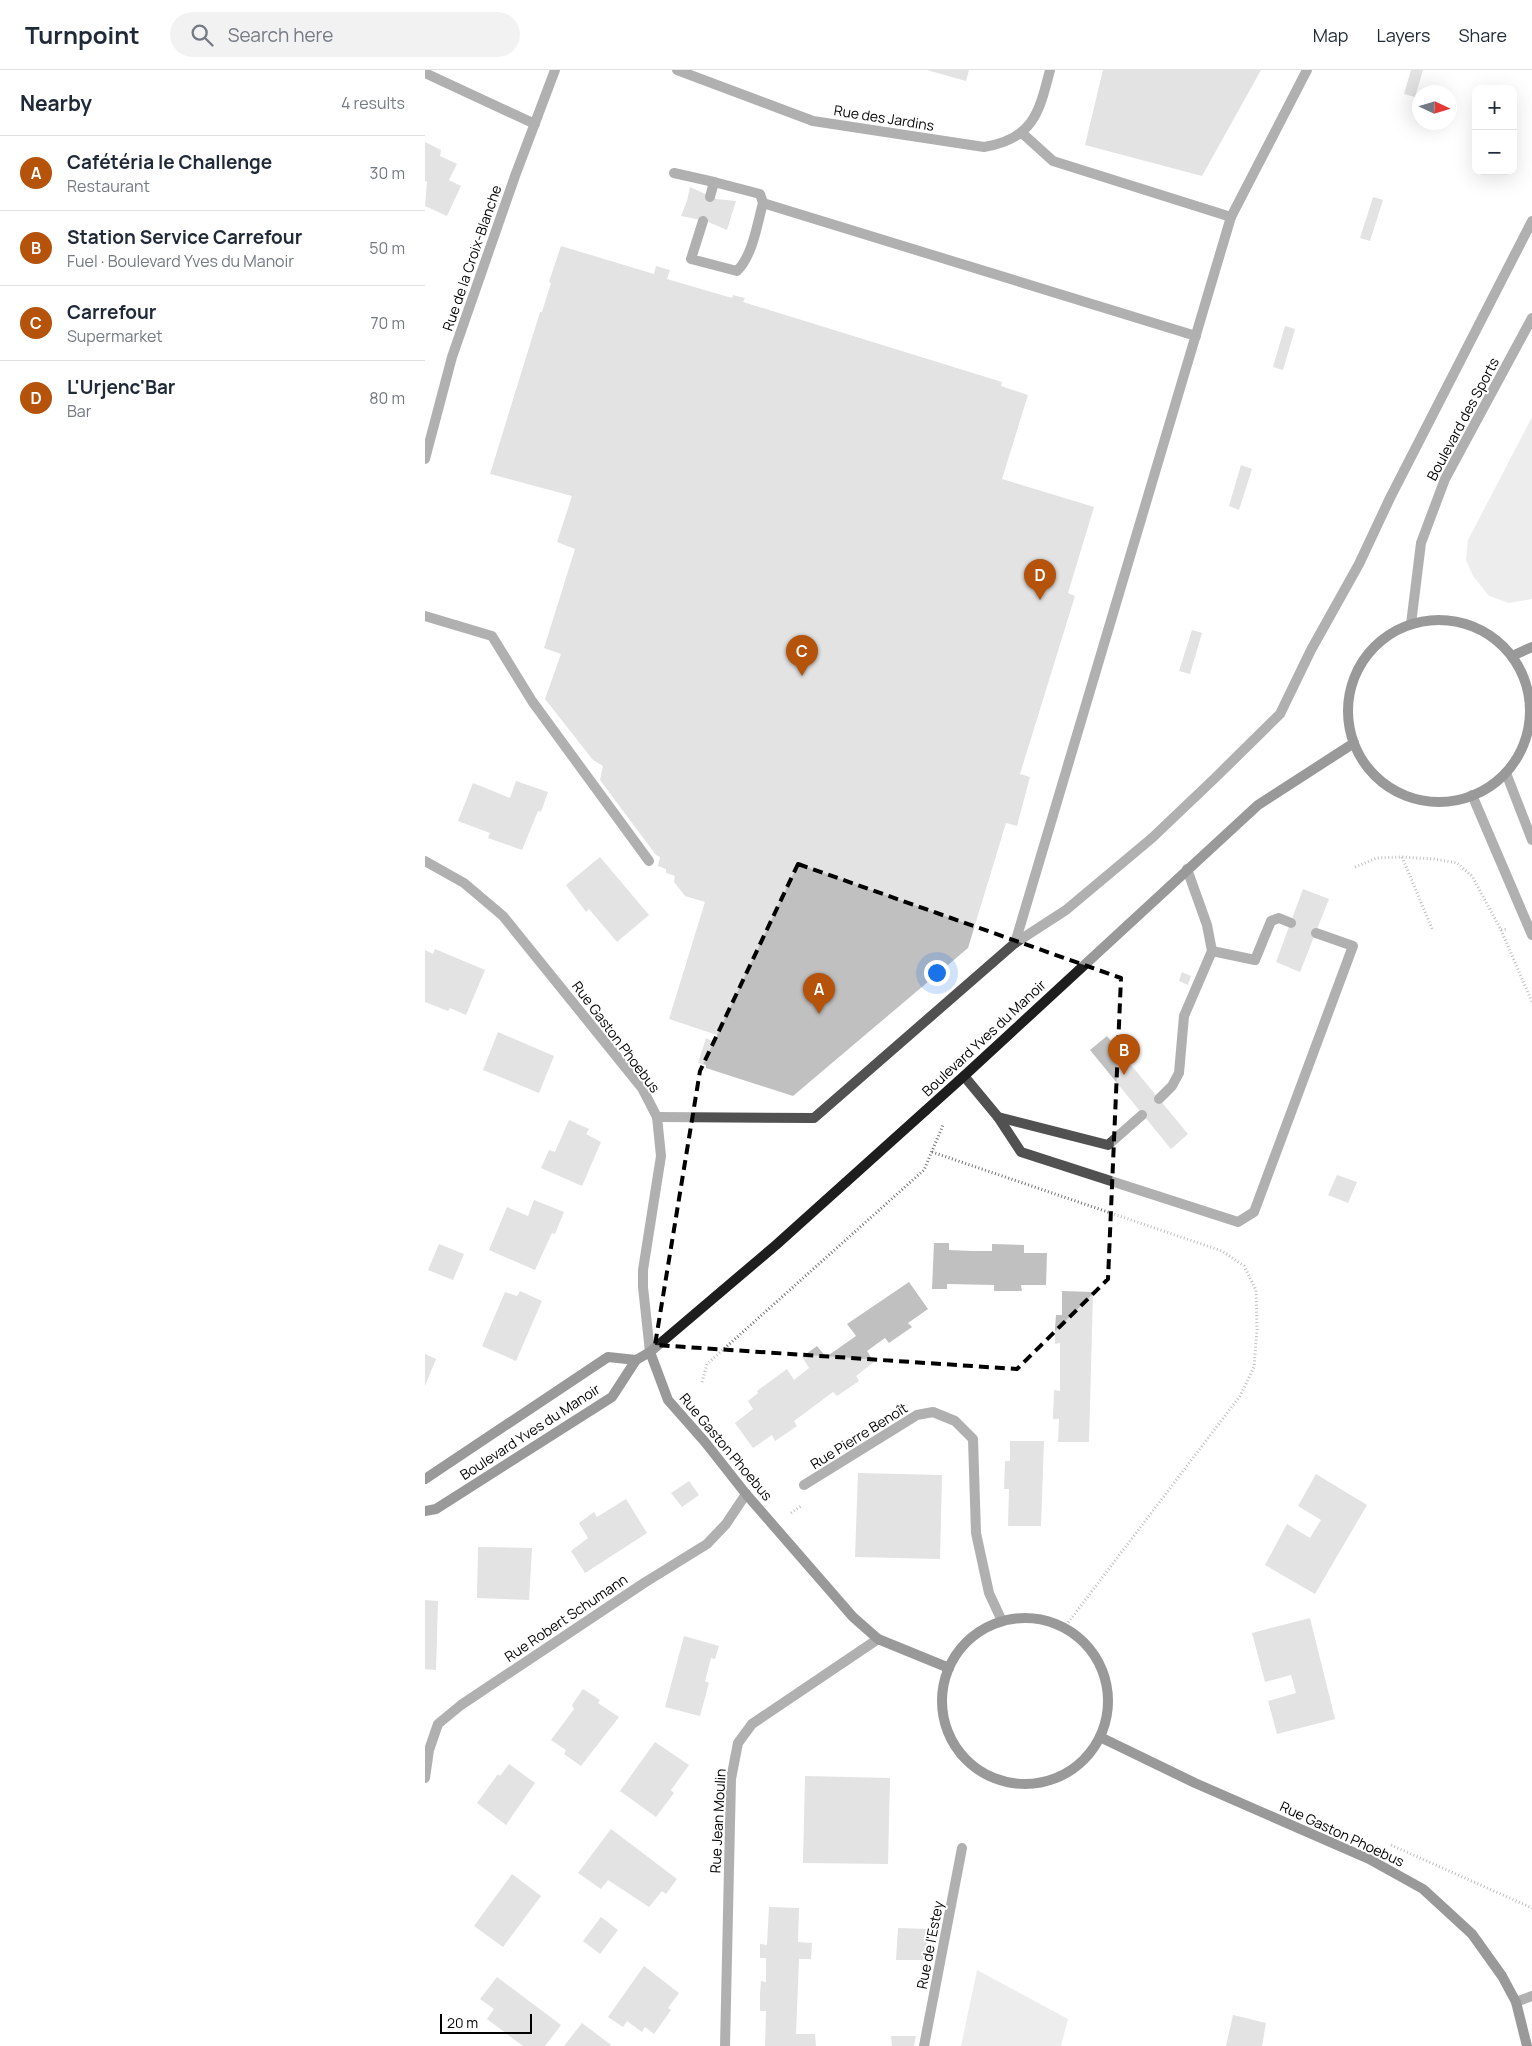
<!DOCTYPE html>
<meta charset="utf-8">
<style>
:root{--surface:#fff;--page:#f2f2f3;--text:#1f2937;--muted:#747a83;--line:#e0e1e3;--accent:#b45309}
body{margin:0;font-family:Manrope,sans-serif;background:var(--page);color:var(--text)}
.controls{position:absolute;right:15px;top:15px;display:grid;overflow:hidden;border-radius:10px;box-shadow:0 5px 20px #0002}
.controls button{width:45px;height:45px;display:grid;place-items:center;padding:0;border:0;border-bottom:1px solid var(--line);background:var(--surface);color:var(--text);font:25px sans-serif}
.compass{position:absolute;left:987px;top:15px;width:45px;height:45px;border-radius:50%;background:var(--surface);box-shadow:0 5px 20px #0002;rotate:94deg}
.scale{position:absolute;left:15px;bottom:12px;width:92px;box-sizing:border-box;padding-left:5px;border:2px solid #000;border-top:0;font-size:14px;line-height:18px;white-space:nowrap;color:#000;-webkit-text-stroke:4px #fff;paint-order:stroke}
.you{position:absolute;left:511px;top:902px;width:18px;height:18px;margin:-12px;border:4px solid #fff;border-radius:50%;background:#1a73e8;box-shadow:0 0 0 8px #1a73e833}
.badge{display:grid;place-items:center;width:32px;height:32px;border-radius:50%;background:var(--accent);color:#fff;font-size:16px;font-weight:700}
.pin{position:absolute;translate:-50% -41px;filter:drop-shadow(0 1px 2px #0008)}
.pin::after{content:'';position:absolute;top:26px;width:18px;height:15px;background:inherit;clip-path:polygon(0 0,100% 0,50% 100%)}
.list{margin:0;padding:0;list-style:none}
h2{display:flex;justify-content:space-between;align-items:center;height:65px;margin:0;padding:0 20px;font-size:21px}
h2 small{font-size:16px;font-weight:400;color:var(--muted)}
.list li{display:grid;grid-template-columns:32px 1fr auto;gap:15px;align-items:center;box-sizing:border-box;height:75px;padding:0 20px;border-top:1px solid var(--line)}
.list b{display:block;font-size:19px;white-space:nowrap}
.list p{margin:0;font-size:16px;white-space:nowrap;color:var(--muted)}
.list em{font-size:16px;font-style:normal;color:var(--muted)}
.icon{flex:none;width:28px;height:28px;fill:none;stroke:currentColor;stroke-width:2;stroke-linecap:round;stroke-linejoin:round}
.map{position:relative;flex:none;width:1107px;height:1976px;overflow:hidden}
header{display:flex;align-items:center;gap:30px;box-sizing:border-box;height:70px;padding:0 25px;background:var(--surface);border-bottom:1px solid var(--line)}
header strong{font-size:24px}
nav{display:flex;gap:28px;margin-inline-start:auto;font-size:18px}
.search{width:350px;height:45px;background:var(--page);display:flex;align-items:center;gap:12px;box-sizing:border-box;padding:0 18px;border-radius:28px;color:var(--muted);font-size:19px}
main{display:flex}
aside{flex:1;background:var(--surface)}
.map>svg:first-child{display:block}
.green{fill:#d8d8d8}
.building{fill:#c0c0c0}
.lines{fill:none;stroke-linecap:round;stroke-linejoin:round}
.path{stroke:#737373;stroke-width:3;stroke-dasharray:1 2.5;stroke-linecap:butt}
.service{stroke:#515151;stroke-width:10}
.minor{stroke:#515151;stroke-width:10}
.tertiary{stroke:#515151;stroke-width:10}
.secondary{stroke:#1e1e1e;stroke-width:10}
.marked{fill:none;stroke:#000;stroke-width:4;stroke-dasharray:10 6;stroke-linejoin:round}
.labels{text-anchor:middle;stroke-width:4;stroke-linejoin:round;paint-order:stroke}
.street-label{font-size:14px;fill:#000;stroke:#fff}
</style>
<header>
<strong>Turnpoint</strong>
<div class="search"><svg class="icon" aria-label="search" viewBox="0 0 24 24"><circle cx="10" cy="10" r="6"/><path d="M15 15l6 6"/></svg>Search here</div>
<nav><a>Map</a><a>Layers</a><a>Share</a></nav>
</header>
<main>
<aside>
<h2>Nearby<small>4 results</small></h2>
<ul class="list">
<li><span class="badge">A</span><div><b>Cafétéria le Challenge</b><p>Restaurant</p></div><em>30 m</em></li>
<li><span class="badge">B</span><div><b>Station Service Carrefour</b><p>Fuel · Boulevard Yves du Manoir</p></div><em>50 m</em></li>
<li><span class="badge">C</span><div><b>Carrefour</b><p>Supermarket</p></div><em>70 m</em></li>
<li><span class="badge">D</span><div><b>L'Urjenc'Bar</b><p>Bar</p></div><em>80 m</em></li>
</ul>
</aside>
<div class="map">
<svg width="1107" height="1976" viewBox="0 0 1107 1976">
<rect width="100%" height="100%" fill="#fff"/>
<g class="green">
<path d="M1107 347V529L1084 533 1064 526 1048 506 1041 490 1043 470Z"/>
<path d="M552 1900 643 1949 636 1976H536Z"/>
</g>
<g class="building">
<path d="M502 0H544L541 11Z"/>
<path d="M678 0H836L777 106 660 75Z"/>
<path d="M986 0H998L990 27 979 24Z"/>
<path d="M0 72 16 80 15 86 32 94 24 110 36 116 22 146 0 136 2 112 0 111Z"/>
<path d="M265 117 291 129 311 131 302 160 281 151 256 146 262 131Z"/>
<path d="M948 127 958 130 945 171 935 168Z"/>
<path d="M136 176 229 204 231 196 245 200 242 209 307 228 308 225 320 228 318 232 577 312 576 316 603 325 577 409 669 437 643 523 650 526 595 704 605 707 592 756 581 753 543 878 368 1026 281 998V995L273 993 281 968 289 972 292 965 244 949 280 832 260 826 249 812 250 806 241 803V799L233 796 235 787 231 785 175 710 178 696 168 690 120 629 136 584 119 578 150 479 132 472 147 426 65 404 115 242H117L126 213 124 212Z"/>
<path d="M860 256 870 259 858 300 848 297Z"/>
<path d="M816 395 827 399 814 440 804 436Z"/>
<path d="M767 560 777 563 765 604 754 601Z"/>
<path d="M91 711 123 722 116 742 113 741 97 780 63 768 65 763 33 751 48 713 85 728Z"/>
<path d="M175 787 224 845 192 872 164 839 161 842 141 815Z"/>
<path d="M878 819 904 829 875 902 851 892Z"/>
<path d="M10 879 60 900 41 945 25 938 23 941 0 932V880L8 884Z"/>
<path d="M757 902 766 906 763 915 754 911Z"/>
<path d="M73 962 129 986 114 1023 58 1000Z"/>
<path d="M682 966 763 1064 746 1079 665 980Z"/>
<path d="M144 1050 164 1059 161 1064 176 1072 157 1116 116 1098 124 1080 130 1082Z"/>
<path d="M912 1105 932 1112 923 1133 903 1125Z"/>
<path d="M109 1130 139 1142 130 1164 127 1163 110 1200 64 1180 82 1137 103 1146Z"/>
<path d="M509 1173H524V1180L547 1181H567V1174L599 1175V1183H622L621 1215H596L597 1221H569V1215L522 1214V1219H507Z"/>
<path d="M14 1174 39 1184 28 1210 3 1200Z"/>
<path d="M484 1212 503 1239 483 1253 487 1257 464 1273 460 1268 442 1281 449 1292 431 1306 434 1311 412 1326 408 1322 369 1351 372 1356 350 1371 347 1365 328 1378 310 1353 328 1339 323 1331 333 1323 332 1321 362 1299 369 1310 384 1298 377 1287 392 1276 401 1287 431 1266 422 1254Z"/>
<path d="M95 1221 117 1231 91 1291 57 1276 80 1222 92 1226Z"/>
<path d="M637 1221 668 1222 664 1372H633L634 1349H628L629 1320 635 1321V1273L630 1274V1258L631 1245H637Z"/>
<path d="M0 1284 11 1289 0 1316Z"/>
<path d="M585 1371H619L616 1456H583L584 1419H579L580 1391H585Z"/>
<path d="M433 1403 517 1405 515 1489 430 1487Z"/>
<path d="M891 1404 942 1435 890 1524 840 1495 862 1454 885 1468 896 1450 873 1436Z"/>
<path d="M264 1411 274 1425 257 1437 246 1423Z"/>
<path d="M201 1429 222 1463 160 1503 146 1481 163 1468 154 1453 169 1442 172 1447Z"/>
<path d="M53 1477 107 1478 104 1530 52 1528Z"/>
<path d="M0 1530 13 1531 11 1600 0 1599Z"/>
<path d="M885 1548 910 1649 852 1664 843 1631 871 1623 866 1605 840 1612 827 1563Z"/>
<path d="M259 1566 294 1576 290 1589 286 1588 280 1611 284 1613 275 1646 240 1637Z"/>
<path d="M158 1619 175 1630 173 1633 194 1647 156 1696 139 1684 141 1680 126 1670 149 1639 147 1635Z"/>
<path d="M230 1672 264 1695 246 1720 249 1723 231 1747 195 1721Z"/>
<path d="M84 1694 110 1713 81 1755 52 1733 73 1704 75 1706Z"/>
<path d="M380 1706 465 1708 463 1794 378 1793Z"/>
<path d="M186 1759 252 1809 241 1824 237 1821 224 1837 183 1810 176 1819 153 1803Z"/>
<path d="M87 1804 116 1826 78 1877 49 1856Z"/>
<path d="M344 1837 374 1838 373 1872 387 1873 386 1889H374L371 1964H390L391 1976H340L341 1941H335V1925L336 1911 341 1912V1888H335V1874L342 1875Z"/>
<path d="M176 1847 193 1860 175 1884 158 1871Z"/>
<path d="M473 1858 503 1859 502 1890H471Z"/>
<path d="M219 1896 254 1923 243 1938 246 1940 229 1964 220 1957 217 1962 202 1951 198 1957 183 1947Z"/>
<path d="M72 1907 136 1955 120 1976H98L62 1949 69 1939 55 1929Z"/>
<path d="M808 1945 841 1953 837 1976H801Z"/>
<path d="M157 1953 186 1975 185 1976H139Z"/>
<path d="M466 1966H491L489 1976H467Z"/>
</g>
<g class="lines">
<g class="path">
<path d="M977 787 1008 861"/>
<path d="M930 797 952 788 977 787 1009 789 1032 793 1047 806 1076 860 1082 859"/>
<path d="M1076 860 1107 932"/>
<path d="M507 1082 797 1181 819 1196 831 1220 832 1260 829 1297 815 1326 639 1558"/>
<path d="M277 1312 282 1294 499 1100 518 1055"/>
<path d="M366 1443 376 1436"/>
<path d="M966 1775 1107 1838"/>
</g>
<g class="service">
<path d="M597 63 628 91 806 147"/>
<path d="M249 103 289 112"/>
<path d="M338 133 771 266"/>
<path d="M278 151 266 189 312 201C328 185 332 154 338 133L335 124 289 112 285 127"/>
<path d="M0 546 67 566 107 631 224 791"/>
<path d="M1081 703 1107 770"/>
<path d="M1047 725 1107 865"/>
<path d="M590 873 641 840 727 768 790 708 855 644 886 580 934 494 965 428 1107 151"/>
<path d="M787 881 830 890 846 851 854 848 866 853"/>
<path d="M539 1006 573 1047 683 1075 717 1045"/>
<path d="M734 1029 747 1016 754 1003 759 946 787 881 782 855 762 799"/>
<path d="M232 1047 389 1048 590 873 806 147 882 0"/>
<path d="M573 1047 596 1082 813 1152 829 1142 928 876 891 863"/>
<path d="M1091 1932 1107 1926"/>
</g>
<g class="minor">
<path d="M252 0 388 51 559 77C608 69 614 43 625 0"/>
<path d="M0 3 110 54"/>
<path d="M0 389 27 287 90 106 130 0"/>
<path d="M0 791 39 813 78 846 217 1018 232 1047 236 1086 218 1200V1217L225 1282"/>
<path d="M379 1415 492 1345 508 1342 530 1351 548 1369 551 1463 564 1523 577 1551"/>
<path d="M0 1708 4 1680 13 1654 36 1635 219 1513 282 1474 301 1454 321 1424"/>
<path d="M300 1976 306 1709 313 1673 327 1654 453 1569"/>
<path d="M499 1976 537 1778"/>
</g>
<path class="tertiary" d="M986 554 996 473 1020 409 1107 248"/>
<g class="secondary">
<circle cx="1014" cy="641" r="91"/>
<path d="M1087 586 1107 577"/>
<path d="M225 1282 243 1330 280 1372 321 1424 428 1547 453 1569 524 1598"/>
<path d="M0 1409 183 1287 211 1290"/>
<path d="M0 1441 11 1439 187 1327 211 1290 225 1282 351 1175 539 1006 833 735 929 673"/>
<circle cx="600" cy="1631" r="83"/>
<path d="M675 1667 770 1713 944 1789 998 1819 1047 1864 1077 1906 1091 1932 1102 1976"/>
</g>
</g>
<path d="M0 0H1107V1976H0ZM373 794 696 908 683 1209 592 1299 230 1275 275 1001Z" fill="#fff" fill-opacity=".55" fill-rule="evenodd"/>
<path class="marked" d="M373 794 696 908 683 1209 592 1299 230 1275 275 1001Z"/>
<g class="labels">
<g class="street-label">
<text transform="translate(459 48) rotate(9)" y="5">Rue des Jardins</text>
<text transform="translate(47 188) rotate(-71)" y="5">Rue de la Croix-Blanche</text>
<text transform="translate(1038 349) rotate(-62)" y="5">Boulevard des Sports</text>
<text transform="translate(191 967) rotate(53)" y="5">Rue Gaston Phoebus</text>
<text transform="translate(559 968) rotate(-43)" y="5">Boulevard Yves du Manoir</text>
<text transform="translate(105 1362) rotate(-33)" y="5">Boulevard Yves du Manoir</text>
<text transform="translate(434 1366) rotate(-32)" y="5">Rue Pierre Benoît</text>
<text transform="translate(301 1377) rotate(50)" y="5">Rue Gaston Phoebus</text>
<text transform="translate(141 1548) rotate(-34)" y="5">Rue Robert Schumann</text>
<text transform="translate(293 1751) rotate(-87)" y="5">Rue Jean Moulin</text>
<text transform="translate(917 1764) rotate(25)" y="5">Rue Gaston Phoebus</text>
<text transform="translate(505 1875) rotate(-79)" y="5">Rue de l'Estey</text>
</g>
</g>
</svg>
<div class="controls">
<button>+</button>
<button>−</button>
</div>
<svg class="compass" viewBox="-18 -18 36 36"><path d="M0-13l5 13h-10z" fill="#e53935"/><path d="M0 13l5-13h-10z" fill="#747a83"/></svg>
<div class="scale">20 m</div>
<div class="you"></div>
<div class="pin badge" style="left:394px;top:944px">A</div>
<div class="pin badge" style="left:699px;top:1005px">B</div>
<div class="pin badge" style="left:377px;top:606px">C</div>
<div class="pin badge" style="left:615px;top:530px">D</div>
</div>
</main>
